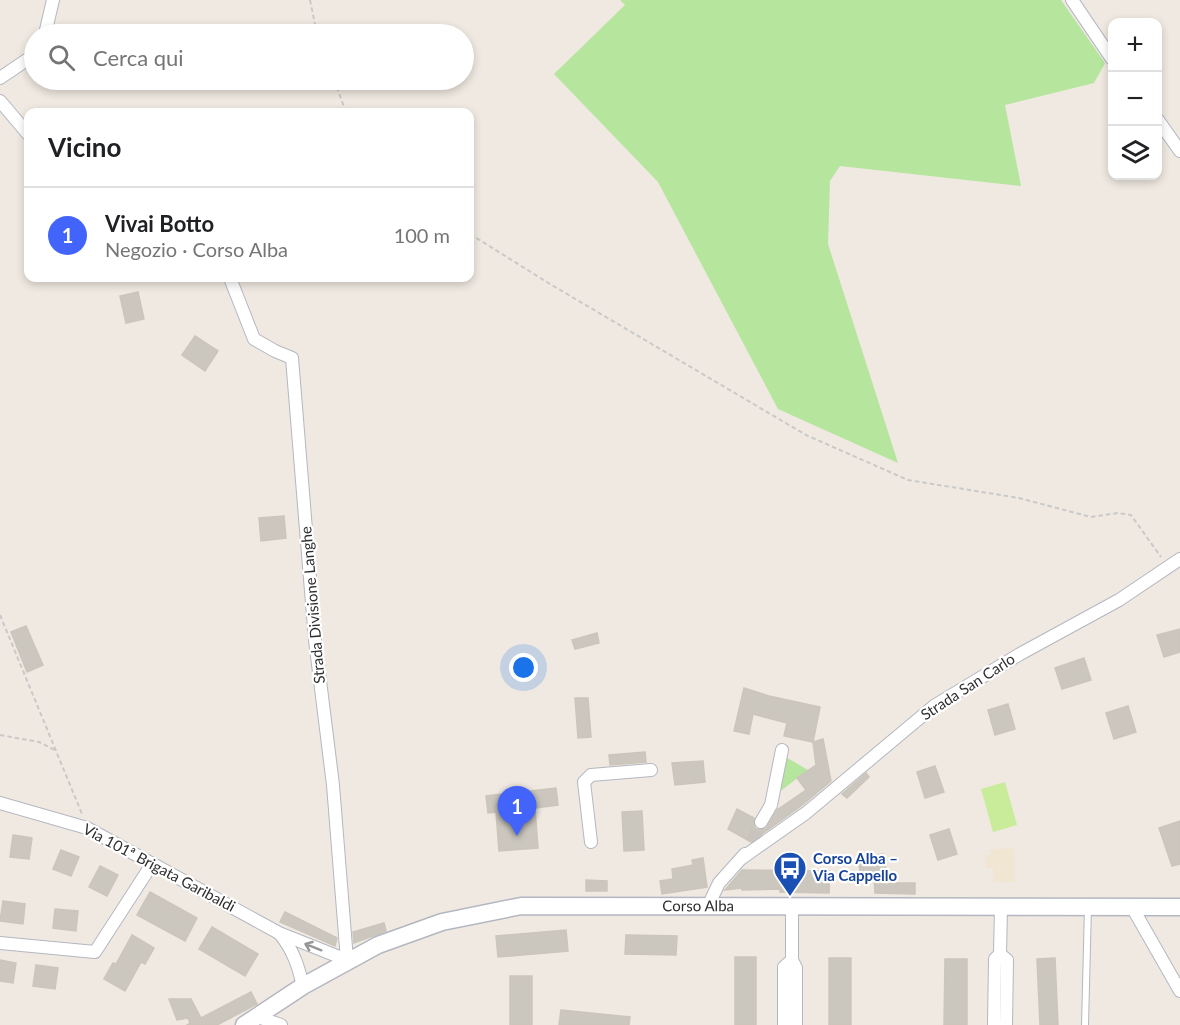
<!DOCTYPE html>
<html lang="it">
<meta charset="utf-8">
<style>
:root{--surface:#fff;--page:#f2f2f2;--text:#202124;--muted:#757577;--line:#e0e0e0;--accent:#4264fb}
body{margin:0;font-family:Lato,sans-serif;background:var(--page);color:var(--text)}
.controls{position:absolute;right:18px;top:18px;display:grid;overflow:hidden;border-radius:12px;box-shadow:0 3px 9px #0003}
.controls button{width:54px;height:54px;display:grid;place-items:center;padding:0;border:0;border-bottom:2px solid var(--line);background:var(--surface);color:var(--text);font:30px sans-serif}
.you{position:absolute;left:524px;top:668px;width:21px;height:21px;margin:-15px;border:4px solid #fff;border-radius:50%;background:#1a73e8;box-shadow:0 0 0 9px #1a73e833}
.badge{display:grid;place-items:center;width:39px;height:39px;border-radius:50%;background:var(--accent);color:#fff;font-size:20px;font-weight:700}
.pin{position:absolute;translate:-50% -50px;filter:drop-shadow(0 2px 3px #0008)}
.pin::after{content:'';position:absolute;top:32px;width:21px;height:18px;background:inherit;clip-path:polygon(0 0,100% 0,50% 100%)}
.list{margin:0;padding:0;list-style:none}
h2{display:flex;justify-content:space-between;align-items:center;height:78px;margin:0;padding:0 24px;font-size:26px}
h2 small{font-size:20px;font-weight:400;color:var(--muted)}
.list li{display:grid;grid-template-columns:39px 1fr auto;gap:18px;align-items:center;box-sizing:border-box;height:96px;padding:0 24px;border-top:2px solid var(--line)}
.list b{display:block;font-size:22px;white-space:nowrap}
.list p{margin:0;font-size:20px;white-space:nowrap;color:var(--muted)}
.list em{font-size:20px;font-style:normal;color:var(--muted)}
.icon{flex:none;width:33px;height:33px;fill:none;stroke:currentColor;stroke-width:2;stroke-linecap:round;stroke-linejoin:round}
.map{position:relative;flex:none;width:1180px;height:1025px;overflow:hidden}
.search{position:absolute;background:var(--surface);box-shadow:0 3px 9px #0003;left:24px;top:24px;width:450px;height:66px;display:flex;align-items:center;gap:15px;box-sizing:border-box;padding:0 21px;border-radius:33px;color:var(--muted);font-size:22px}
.panel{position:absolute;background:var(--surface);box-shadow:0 3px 9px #0003;left:24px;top:108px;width:450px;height:174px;border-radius:12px}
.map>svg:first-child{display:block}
.education{fill:#f0e6d1}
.green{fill:#b6e59e}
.pitch{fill:#c9ec9a}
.building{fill:#cbc7bf;stroke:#cbc5ba;stroke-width:1.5}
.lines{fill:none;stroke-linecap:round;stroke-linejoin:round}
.street-tunnel{stroke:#c8c4bd;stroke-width:12;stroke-dasharray:12 6;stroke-linecap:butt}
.lane-casing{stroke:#b4b7c1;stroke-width:8}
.street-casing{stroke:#b4b7c1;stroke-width:14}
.secondary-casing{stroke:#b4b7c1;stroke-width:19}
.path{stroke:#c9c9c9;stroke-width:2;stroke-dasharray:4.5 3;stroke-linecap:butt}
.lane{stroke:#fff;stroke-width:6}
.street{stroke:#fff;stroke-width:12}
.secondary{stroke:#fff;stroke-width:16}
.oneway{stroke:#969696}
.labels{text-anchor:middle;stroke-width:4.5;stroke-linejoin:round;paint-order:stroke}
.street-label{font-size:15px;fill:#2e2e2e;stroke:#fff}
.transit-label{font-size:15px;font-weight:bold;fill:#164399;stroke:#fff;text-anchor:start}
</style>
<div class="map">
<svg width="1180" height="1025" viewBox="0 0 1180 1025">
<rect width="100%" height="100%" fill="#efe9e1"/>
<path class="education" d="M1014 848 1015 882H994L993 868H986L985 855H991V849Z"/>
<g class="green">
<path d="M620 0H1061L1105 63 1094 83 1005 105 1021 186 840 166 830 181 828 244 898 463 778 409 658 182 554 74 625 5Z"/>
<path d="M784 756 808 770 778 793Z"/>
</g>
<path class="pitch" d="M1005 782 1017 825 993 832 981 789Z"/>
<g class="building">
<path d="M138 292 144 319 126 323 120 296Z"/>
<path d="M195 336 218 351 205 371 182 355Z"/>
<path d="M284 516 286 538 261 541 259 518Z"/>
<path d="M26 626 43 665 27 672 11 632Z"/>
<path d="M1180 629V652L1164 657 1157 635Z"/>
<path d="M597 633 599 643 575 649 572 640Z"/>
<path d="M1084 658 1091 680 1062 689 1055 668Z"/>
<path d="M744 688 769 696 820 707 813 742 784 736 787 723 753 714 749 734 734 731Z"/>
<path d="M575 698H588L591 737 578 738Z"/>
<path d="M1008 704 1015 729 995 735 988 710Z"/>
<path d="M1128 706 1136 732 1114 739 1106 713Z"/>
<path d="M823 739 831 781 801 806 751 842 728 829 737 809 754 818V826L756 829H766L777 810 806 790 797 778 816 765 813 742Z"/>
<path d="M645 752 646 762 610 765 609 755Z"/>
<path d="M703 761 705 782 675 785 672 763Z"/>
<path d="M935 766 944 792 925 798 917 772Z"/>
<path d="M866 773 869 777 847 798 842 794Z"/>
<path d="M556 788 558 805 535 808 538 848 499 851 496 812 488 813 486 796Z"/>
<path d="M642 811 644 850 624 851 622 812Z"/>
<path d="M1180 821V864L1172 866 1159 828Z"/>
<path d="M949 829 957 854 938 860 930 835Z"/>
<path d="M13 835 32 838 29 859 10 857Z"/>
<path d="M61 850 79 857 71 876 53 869Z"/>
<path d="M883 854 889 883H915V894L875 893 874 874 861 876 858 859Z"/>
<path d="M703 858 707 887 662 894 660 881 673 879 672 869 693 865 692 860Z"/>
<path d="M100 866 118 875 107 896 89 887Z"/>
<path d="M742 870 830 871 829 893 780 892V889L742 890V888L725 890Z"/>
<path d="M586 880 607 881V891H586Z"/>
<path d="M150 892 197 918 185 941 137 915Z"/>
<path d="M3 901 25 904 23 924 0 921Z"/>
<path d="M55 909 78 911 76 931 53 928Z"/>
<path d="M285 912 337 938 335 946 280 922Z"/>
<path d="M384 923 386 931 354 943 353 932Z"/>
<path d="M212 927 258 954 245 976 199 949Z"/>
<path d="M566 930 568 951 498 957 496 936Z"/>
<path d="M132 935 154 948 145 964 141 962 125 991 104 979 113 963 116 964Z"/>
<path d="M626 935 677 936 676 955 625 954Z"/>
<rect x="735" y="957" width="21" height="68"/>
<rect x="829" y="958" width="22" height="67"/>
<path d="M1055 958 1058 1025H1040L1037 959Z"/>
<path d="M945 959H967V1025H944Z"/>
<path d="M0 960 16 963 13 983 0 981Z"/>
<path d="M36 965 58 968 55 989 33 986Z"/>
<rect x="510" y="976" width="22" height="49"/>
<path d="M251 992 257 1004 217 1025H187L190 1023 188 1018 177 1020 169 999H191L201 1018Z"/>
<path d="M561 1010 630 1017 629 1025H559Z"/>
</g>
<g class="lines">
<path class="street-tunnel" d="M752 842 761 822"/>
<defs>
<path id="lane" d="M1085 1025 1088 907"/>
<g id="street">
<path d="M1072 0 1112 59"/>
<path d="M45 34 53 0"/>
<path d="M0 78 34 55"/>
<path d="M0 101 28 134"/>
<path d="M1158 120 1180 151"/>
<path d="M0 803 87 828 279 933 347 960 333 785 315 640 292 358 275 351 254 339 230 278"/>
<path d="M761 822 771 805 782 750"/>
<path d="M591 842 584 782 591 775 651 770"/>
<path d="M742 858 806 813 934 706 1020 654 1119 600 1180 559"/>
<path d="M708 906 719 883 745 854"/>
<path d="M792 907V960L796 968V1025"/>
<path d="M1132 907 1180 991"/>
<path d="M280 934C293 950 298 965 303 986"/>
<path d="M0 943 95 952 152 864"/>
<path d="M1000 954 1007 960 1006 1025"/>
<path d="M258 1017 281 1025"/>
<path d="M784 1025V967L792 960"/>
<path d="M994 1025 995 959 1000 954 1001 907"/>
</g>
<g id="secondary">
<path id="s1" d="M244 1025 303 986 378 945 442 922 521 906 1180 907"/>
</g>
</defs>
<use href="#lane" class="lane-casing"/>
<use href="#street" class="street-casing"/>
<use href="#secondary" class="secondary-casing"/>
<g class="path">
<path d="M310 0 317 34"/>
<path d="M334 80 346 112"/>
<path d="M470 234 550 284 806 435 908 480 1019 498 1091 517 1118 513 1131 515 1161 557"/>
<path d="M0 615 82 814"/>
<path d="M0 735 39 742 55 750"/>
</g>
<use href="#lane" class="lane"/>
<use href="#street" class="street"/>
<use href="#secondary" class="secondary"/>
</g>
<defs><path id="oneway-shaft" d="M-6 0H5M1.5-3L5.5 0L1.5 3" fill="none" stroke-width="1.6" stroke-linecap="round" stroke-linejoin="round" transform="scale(1.5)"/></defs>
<use class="oneway" href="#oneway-shaft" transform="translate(313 947) rotate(-158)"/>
<defs>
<symbol id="bus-pin" viewBox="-11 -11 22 30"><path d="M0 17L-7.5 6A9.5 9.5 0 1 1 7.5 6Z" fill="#1a4fb4" stroke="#fff"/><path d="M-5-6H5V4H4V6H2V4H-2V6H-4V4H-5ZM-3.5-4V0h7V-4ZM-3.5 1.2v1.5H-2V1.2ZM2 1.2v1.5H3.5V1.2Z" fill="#fff"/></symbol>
</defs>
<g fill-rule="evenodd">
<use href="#bus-pin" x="771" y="849" width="38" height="52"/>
</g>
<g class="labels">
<g class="street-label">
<text transform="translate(313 605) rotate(-95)" y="5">Strada Divisione Langhe</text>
<text transform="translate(968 687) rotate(-33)" y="5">Strada San Carlo</text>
<text transform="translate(159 868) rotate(28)" y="5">Via 101ª Brigata Garibaldi</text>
<text dy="5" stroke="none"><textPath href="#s1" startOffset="482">Corso Alba</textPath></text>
</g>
<g class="transit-label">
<text x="813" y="864">Corso Alba –<tspan x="813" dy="17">Via Cappello</tspan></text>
</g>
</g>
</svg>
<div class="controls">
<button>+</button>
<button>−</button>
<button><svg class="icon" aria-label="layers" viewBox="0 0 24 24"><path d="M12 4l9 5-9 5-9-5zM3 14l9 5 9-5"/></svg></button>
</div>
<div class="you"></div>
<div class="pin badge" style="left:517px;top:836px">1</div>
<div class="search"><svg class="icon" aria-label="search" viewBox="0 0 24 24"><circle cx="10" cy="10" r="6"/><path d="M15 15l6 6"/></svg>Cerca qui</div>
<section class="panel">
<h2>Vicino<small></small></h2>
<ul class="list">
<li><span class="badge">1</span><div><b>Vivai Botto</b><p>Negozio · Corso Alba</p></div><em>100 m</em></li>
</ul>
</section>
</div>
